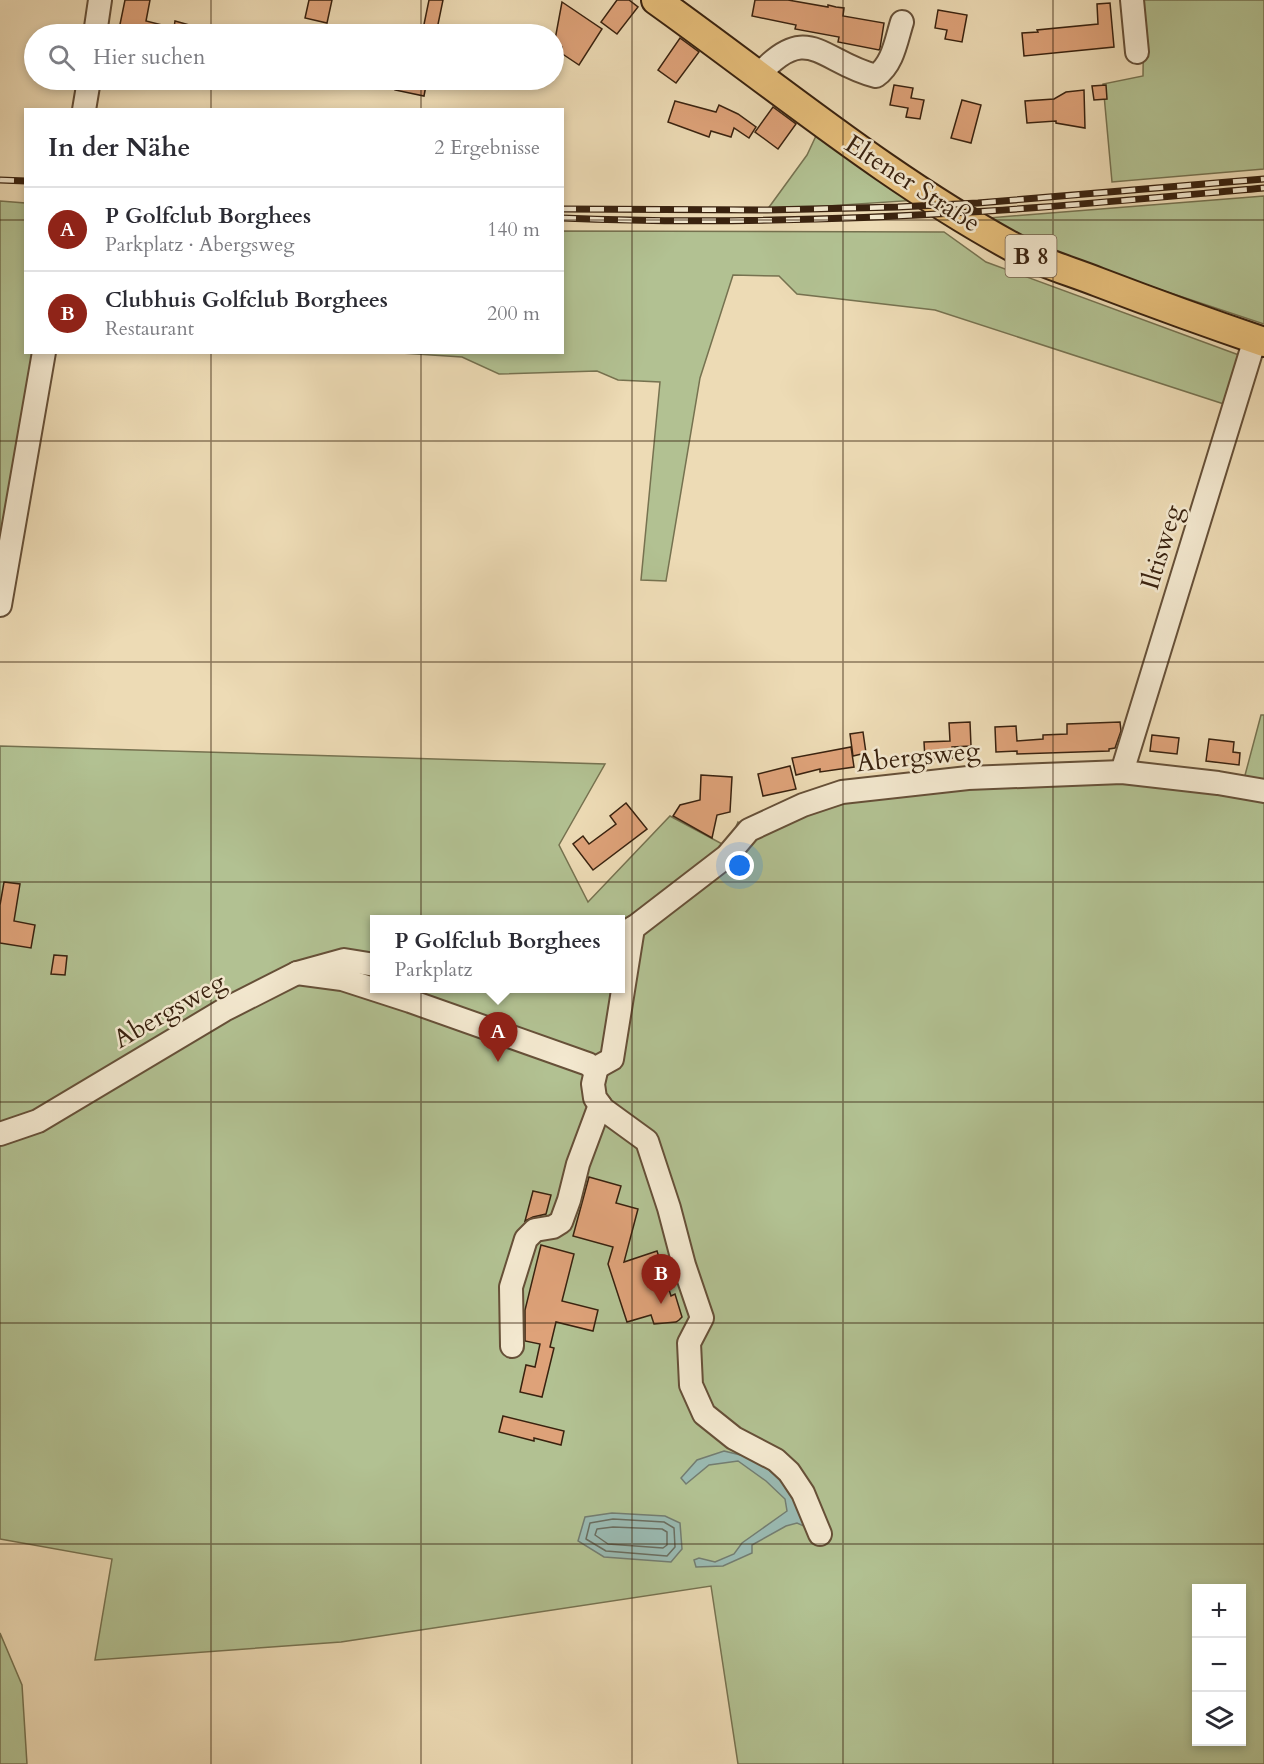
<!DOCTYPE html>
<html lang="de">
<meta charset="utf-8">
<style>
:root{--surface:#fff;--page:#f7f7f7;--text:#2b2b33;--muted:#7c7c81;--line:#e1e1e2;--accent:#8f2418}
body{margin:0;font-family:Cardo,serif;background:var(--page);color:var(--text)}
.controls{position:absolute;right:18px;bottom:18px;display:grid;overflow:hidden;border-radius:0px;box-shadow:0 3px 9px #0003}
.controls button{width:54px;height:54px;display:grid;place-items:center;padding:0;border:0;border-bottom:2px solid var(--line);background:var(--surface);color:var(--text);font:30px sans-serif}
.you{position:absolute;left:740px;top:866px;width:21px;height:21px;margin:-15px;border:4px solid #fff;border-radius:50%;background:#1a73e8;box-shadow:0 0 0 9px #1a73e833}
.badge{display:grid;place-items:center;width:39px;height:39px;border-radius:50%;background:var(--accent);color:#fff;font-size:20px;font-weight:700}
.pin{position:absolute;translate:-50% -50px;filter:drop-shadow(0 2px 3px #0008)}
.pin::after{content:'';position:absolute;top:32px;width:21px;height:18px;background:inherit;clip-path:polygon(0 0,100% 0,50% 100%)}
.popup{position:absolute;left:370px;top:915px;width:255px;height:78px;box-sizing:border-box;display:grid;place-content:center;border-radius:0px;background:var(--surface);filter:drop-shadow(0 2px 4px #0005);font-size:20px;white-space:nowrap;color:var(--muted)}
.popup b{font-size:22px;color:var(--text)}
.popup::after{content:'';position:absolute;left:50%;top:100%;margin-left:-12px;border:12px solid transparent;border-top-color:var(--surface)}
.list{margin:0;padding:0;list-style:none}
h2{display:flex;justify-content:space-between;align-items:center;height:78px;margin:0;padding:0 24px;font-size:26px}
h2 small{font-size:20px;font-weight:400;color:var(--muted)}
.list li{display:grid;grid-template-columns:39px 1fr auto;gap:18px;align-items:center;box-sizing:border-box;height:84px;padding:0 24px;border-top:2px solid var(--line)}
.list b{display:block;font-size:22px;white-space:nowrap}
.list p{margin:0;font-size:20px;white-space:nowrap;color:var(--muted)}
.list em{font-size:20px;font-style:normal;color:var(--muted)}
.icon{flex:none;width:33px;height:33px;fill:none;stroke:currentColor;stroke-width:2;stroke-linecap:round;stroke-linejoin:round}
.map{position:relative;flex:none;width:1264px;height:1764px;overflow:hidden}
.search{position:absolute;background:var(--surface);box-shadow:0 3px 9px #0003;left:24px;top:24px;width:540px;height:66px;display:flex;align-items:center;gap:15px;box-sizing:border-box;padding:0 21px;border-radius:33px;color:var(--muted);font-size:22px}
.panel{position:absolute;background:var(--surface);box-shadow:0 3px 9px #0003;left:24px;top:108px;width:540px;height:246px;border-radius:0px}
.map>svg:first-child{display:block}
.green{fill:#b2c192;stroke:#767250;stroke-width:1.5;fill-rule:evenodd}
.water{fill:#9abab2;stroke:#737d71;stroke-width:1.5}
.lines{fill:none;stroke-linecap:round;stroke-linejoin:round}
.shore{stroke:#6a6e60;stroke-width:1.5}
.building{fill:#dea279;stroke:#39220f;stroke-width:1.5}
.minor-casing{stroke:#665038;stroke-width:26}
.major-casing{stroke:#39220f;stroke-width:32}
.minor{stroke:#f3e8cf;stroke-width:22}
.major{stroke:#e6be7a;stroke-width:28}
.rail-casing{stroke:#39220f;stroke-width:7}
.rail{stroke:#f3e8cf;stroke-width:4.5;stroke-dasharray:14;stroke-linecap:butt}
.grid{fill:none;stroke:#39220f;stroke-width:1.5;stroke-opacity:0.55}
.labels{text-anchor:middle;stroke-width:5;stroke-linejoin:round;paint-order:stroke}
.shield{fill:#f3e8cf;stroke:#715d49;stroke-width:1.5}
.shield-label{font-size:24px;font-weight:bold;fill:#39220f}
.street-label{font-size:26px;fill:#39220f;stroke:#f3e8cf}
</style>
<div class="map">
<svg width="1264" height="1764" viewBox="0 0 1264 1764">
<rect width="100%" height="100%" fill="#eddbb5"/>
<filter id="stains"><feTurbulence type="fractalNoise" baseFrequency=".00333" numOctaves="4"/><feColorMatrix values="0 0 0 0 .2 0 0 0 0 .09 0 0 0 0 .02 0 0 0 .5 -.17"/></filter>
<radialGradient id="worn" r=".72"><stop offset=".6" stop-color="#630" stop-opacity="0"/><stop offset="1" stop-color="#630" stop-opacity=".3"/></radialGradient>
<g class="green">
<path d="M1144 0H1264V169L1112 182 1103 84 1143 76Z"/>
<path d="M822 123 934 199 767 210 807 155Z"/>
<path d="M1264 196V324L1098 269 1018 238 988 218Z"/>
<path d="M0 201 25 203 26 352 34 353 0 537Z"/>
<path d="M563 231 944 232 986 262 1247 358 1230 406 935 310 797 294 779 276 733 275 700 378 666 581 641 580 660 382 618 380 597 371 499 374 462 357 401 353 562 352Z"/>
<path d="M1261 715H1264V782L1244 779Z"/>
<path d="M0 746 605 764 559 845 588 902 670 816 724 845 732 836 738 822 755 838 839 801 955 789 1116 781 1264 800V1764H738L711 1586 341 1642 95 1660 112 1559 0 1539ZM375 920H621V988H375ZM1196 1588H1242V1742H1196Z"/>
<path d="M0 1633 22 1685 27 1764H0Z"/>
</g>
<g class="water">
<path d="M724 1451 757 1459 799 1498 806 1527 797 1523 786 1526 752 1545V1553L723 1566 696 1567 694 1560 699 1558 715 1562 734 1554 742 1543 787 1511 785 1499 766 1481 738 1461 709 1465 686 1484 681 1478 697 1460Z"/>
<path d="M612 1513 665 1516 680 1523 682 1549 671 1562 604 1557 578 1541 585 1517Z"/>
</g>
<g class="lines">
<g class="shore">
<path d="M613 1519 664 1522 674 1528 675 1547 667 1556 606 1551 586 1539 590 1523Z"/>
<path d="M613 1527 662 1529 667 1532V1545L663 1548 608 1544 595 1535 597 1529Z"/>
</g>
</g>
<g class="building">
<path d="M125 0H150L146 21 174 28 175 21 211 31V34H118Z"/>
<path d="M309 0H332L327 23 305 18Z"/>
<path d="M429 0H443L436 34H422Z"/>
<path d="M617 0H629L638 7 617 34 601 22Z"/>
<path d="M755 0H788L828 7V5L836 7 844 8 843 16 884 23 880 48 879 50 838 42 839 37 795 29 796 25 752 16Z"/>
<path d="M562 2 602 29 579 65 561 53 562 47 554 45Z"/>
<path d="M1110 3 1114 47 1024 56 1022 33 1038 32 1037 30 1098 24 1097 4Z"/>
<path d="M938 10 967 15 962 42 945 39 947 30 935 28Z"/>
<path d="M680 38 699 52 676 83 658 70Z"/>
<path d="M397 80H427L424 96 395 90Z"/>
<path d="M894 85 913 88 911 98 924 100 920 119 906 117 908 108 890 105Z"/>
<path d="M1106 85 1107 99 1094 100 1092 86Z"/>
<path d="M1084 90 1085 128 1056 123V121L1027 123 1025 101 1054 99 1066 92Z"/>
<path d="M962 100 981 105 971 143 951 138Z"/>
<path d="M675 101 716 112 719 105 738 114 756 127 749 138 734 128 731 137 711 131 709 137 668 122Z"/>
<path d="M773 107 796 124 778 149 755 132Z"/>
<path d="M970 722 971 746 952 747 953 758 925 759 924 742 950 741 949 723Z"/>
<path d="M1120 722 1121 731 1115 748 1109 749V751L1017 754V751L996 752 995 727 1016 726 1017 741 1043 739V735L1067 734V724Z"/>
<path d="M863 732 866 753 853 756 850 734Z"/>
<path d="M1152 735 1179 738 1177 754 1150 751Z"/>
<path d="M1209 739 1234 742 1233 752 1240 753 1239 765 1206 761Z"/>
<path d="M851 747 854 767 820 772V769L796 775 792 758Z"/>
<path d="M790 766 796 789 763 796 758 774Z"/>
<path d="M701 775 732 777 730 812 717 815 712 838 673 816 680 805 700 800Z"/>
<path d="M626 803 647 829 593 870 573 844 583 836 589 844 616 824 610 816Z"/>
<path d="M4 882 20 884 14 921 35 925 31 948 0 943V905Z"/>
<path d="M54 955 67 956 65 975 51 974Z"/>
<path d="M589 1177 621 1186 616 1203 638 1209 624 1262 657 1251 671 1296 675 1294 682 1317 679 1320 676 1322 654 1324 651 1315 627 1322 608 1264 613 1247 573 1236Z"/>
<path d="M533 1191 551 1195 546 1214 533 1217 525 1221Z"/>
<path d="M541 1245 574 1254 562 1301 598 1310 593 1331 556 1322 550 1347 554 1348 542 1397 520 1392 526 1365 535 1367 540 1344 525 1341V1310Z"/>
<path d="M503 1416 564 1431 561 1445 534 1438V1441L499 1432Z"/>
</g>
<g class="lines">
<defs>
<g id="minor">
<path d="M1132 0 1137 52"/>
<path d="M95 34 100 0"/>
<path d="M758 76C808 19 822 63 876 76 893 64 896 41 902 22"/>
<path d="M84 110 89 80"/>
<path d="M0 605 44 352"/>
<path d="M1122 772 1255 339"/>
<path d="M621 935 636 926 727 856 749 830 803 805 842 792 968 778 1122 772 1218 783 1264 791"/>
<path d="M297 973 342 979 410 1001 588 1064 596 1071 593 1084 595 1098 603 1109 647 1141 669 1208 684 1265 702 1318 689 1343 691 1385 704 1414 734 1438 776 1460 789 1472 803 1493 820 1534"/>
<path d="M594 1069 612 1059 633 928"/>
<path d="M0 1134 38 1121 224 1010 297 973 344 960 375 965"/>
<path d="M512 1346 511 1287 526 1239 535 1230 553 1227 561 1222 569 1200 578 1164 600 1105"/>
</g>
<path id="major" d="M656 0C775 85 892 183 1022 252 1044 264 1073 272 1098 282 1153 303 1208 323 1264 342"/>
</defs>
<use href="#minor" class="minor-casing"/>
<use href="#major" class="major-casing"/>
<use href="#minor" class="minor"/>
<use href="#major" class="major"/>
<defs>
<g id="rail">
<path d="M0 180 26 181"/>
<path d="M562 209 767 210 898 207 978 203 1264 179"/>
<path d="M562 218C704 224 847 220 988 211 1080 205 1172 196 1264 188"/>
</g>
</defs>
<use href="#rail" class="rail-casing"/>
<use href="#rail" class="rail"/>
</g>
<path class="grid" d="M211 0V34M421 0V34M632 0V1764M843 0V1764M1053 0V1764M211 80V110M421 80V110M0 220H26M562 220H1264M211 352V1764M421 352V1764M0 441H1264M0 662H1264M0 882H1264M0 1102H1264M0 1323H1264M0 1544H1264"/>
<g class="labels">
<rect class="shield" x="1005.5" y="235" width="51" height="42" rx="4.5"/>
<g class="shield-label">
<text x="1031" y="264">B 8</text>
</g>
<g class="street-label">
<text transform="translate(913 183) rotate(33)" y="9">Eltener Straße</text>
<text transform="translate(1161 547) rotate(-73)" y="9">Iltisweg</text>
<text transform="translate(918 756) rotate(-6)" y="9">Abergsweg</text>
<text transform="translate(169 1010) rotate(-30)" y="9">Abergsweg</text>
</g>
</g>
<rect width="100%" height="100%" filter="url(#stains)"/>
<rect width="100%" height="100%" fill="url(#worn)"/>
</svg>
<div class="controls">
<button>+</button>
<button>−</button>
<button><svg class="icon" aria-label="layers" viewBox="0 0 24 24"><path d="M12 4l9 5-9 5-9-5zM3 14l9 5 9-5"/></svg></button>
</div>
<div class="you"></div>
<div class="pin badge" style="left:498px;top:1062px">A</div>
<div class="popup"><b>P Golfclub Borghees</b>Parkplatz</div>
<div class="pin badge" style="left:661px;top:1304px">B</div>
<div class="search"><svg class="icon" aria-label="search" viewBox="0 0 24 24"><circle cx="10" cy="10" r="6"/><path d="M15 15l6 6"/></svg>Hier suchen</div>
<section class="panel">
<h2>In der Nähe<small>2 Ergebnisse</small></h2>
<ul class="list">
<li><span class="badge">A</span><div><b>P Golfclub Borghees</b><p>Parkplatz · Abergsweg</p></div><em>140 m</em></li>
<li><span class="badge">B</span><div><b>Clubhuis Golfclub Borghees</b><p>Restaurant</p></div><em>200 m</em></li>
</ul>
</section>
</div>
